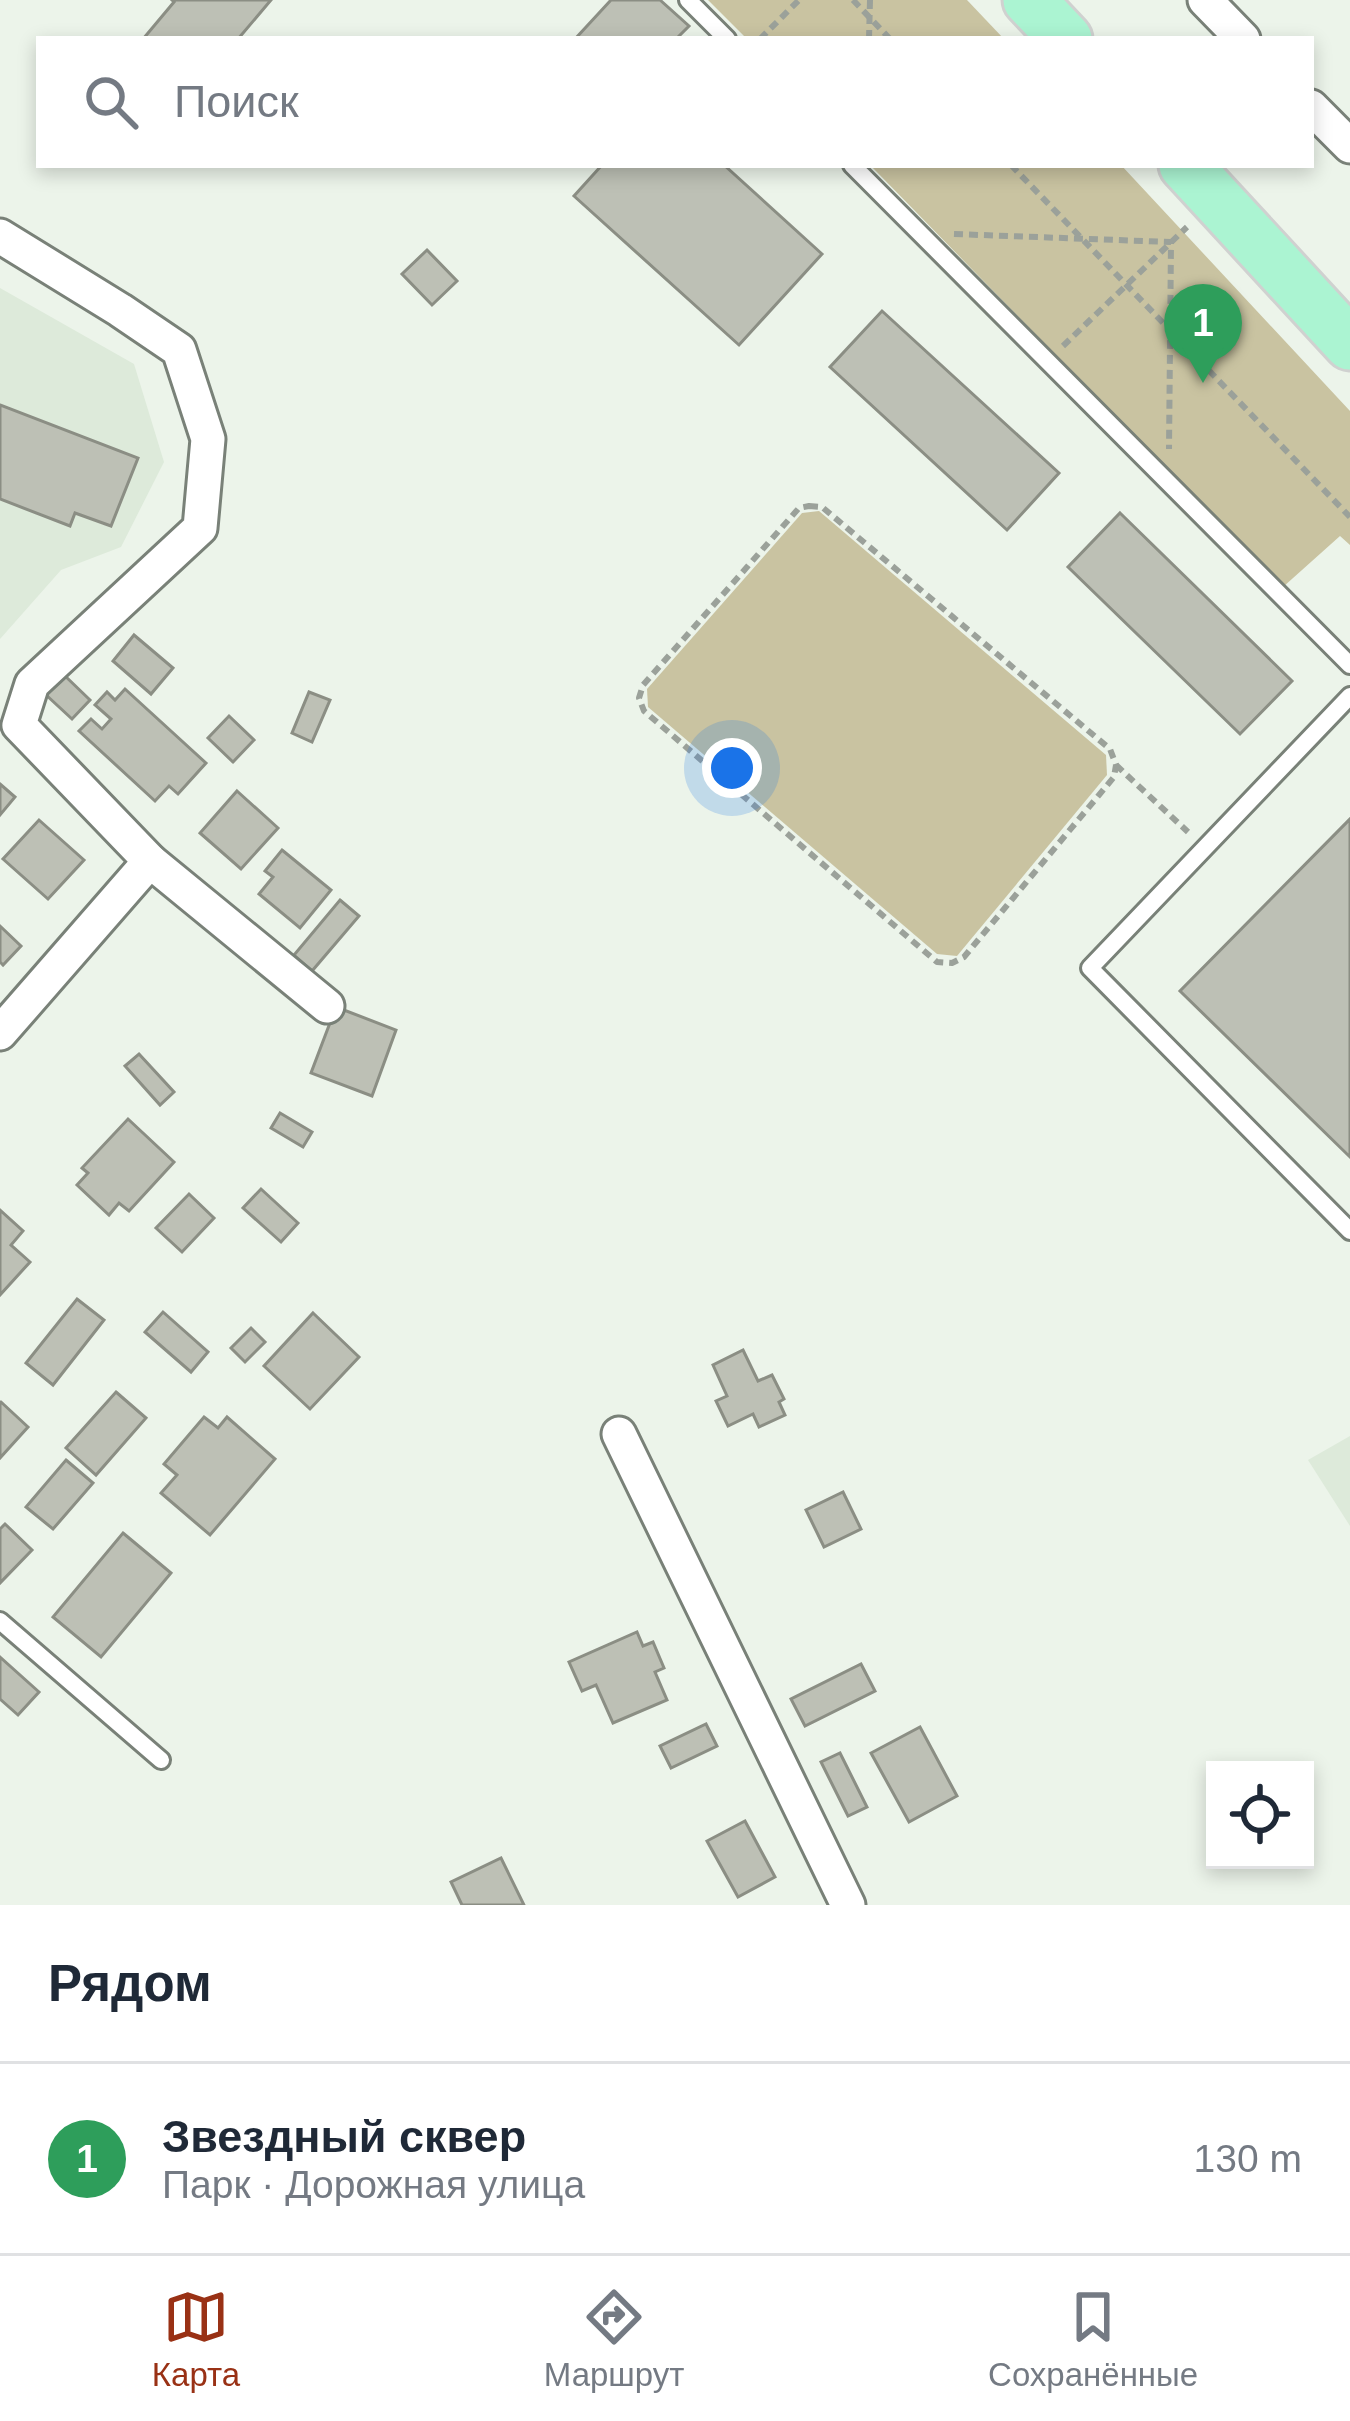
<!DOCTYPE html>
<html lang="ru">
<meta charset="utf-8">
<style>
:root{--surface:#fff;--page:#f2f2f3;--text:#1f2937;--muted:#747a83;--line:#e0e1e3;--accent:#993115}
body{margin:0;font-family:Arial,sans-serif;background:var(--page);color:var(--text)}
.controls{position:absolute;right:36px;bottom:36px;display:grid;overflow:hidden;border-radius:0px;box-shadow:0 6px 18px #0003}
.controls button{width:108px;height:108px;display:grid;place-items:center;padding:0;border:0;border-bottom:3px solid var(--line);background:var(--surface);color:var(--text);font:60px sans-serif}
.you{position:absolute;left:732px;top:768px;width:42px;height:42px;margin:-30px;border:9px solid #fff;border-radius:50%;background:#1a73e8;box-shadow:0 0 0 18px #1a73e833}
.badge{display:grid;place-items:center;width:78px;height:78px;border-radius:50%;background:var(--accent);color:#fff;font-size:39px;font-weight:700}
.pin{position:absolute;translate:-50% -99px;filter:drop-shadow(0 3px 6px #0008)}
.pin::after{content:'';position:absolute;top:63px;width:42px;height:36px;background:inherit;clip-path:polygon(0 0,100% 0,50% 100%)}
.list{margin:0;padding:0;list-style:none}
h2{display:flex;justify-content:space-between;align-items:center;height:156px;margin:0;padding:0 48px;font-size:51px}
h2 small{font-size:39px;font-weight:400;color:var(--muted)}
.list li{display:grid;grid-template-columns:78px 1fr auto;gap:36px;align-items:center;box-sizing:border-box;height:192px;padding:0 48px;border-top:3px solid var(--line)}
.list b{display:block;font-size:45px;white-space:nowrap}
.list p{margin:0;font-size:39px;white-space:nowrap;color:var(--muted)}
.list em{font-size:39px;font-style:normal;color:var(--muted)}
.icon{flex:none;width:66px;height:66px;fill:none;stroke:currentColor;stroke-width:2;stroke-linecap:round;stroke-linejoin:round}
.map{position:relative;flex:none;width:1350px;height:1905px;overflow:hidden}
.search{position:absolute;background:var(--surface);box-shadow:0 6px 18px #0003;left:36px;right:36px;top:36px;height:132px;display:flex;align-items:center;gap:30px;box-sizing:border-box;padding:0 42px;border-radius:0px;color:var(--muted);font-size:45px}
.sheet{height:348px;background:var(--surface)}
nav{display:flex;justify-content:space-around;align-items:center;box-sizing:border-box;height:168px;border-top:3px solid var(--line);background:var(--surface);font-size:33px;color:var(--muted)}
nav a{display:grid;justify-items:center;gap:6px}
nav .on{color:var(--accent)}
.map>svg:first-child{display:block}
.built{fill:#ddeada}
.green{fill:#c9c3a1}
.building{fill:#bdc0b5;stroke:#8b8e84;stroke-width:3}
.lines{fill:none;stroke-linecap:round;stroke-linejoin:round}
.service-casing{stroke:#798178;stroke-width:22}
.minor-casing{stroke:#798178;stroke-width:39}
.primary-casing{stroke:#d0d1d0;stroke-width:57}
.path{stroke:#9ba19a;stroke-width:6;stroke-dasharray:9 6;stroke-linecap:butt}
.service{stroke:#fff;stroke-width:16}
.minor{stroke:#fff;stroke-width:33}
.primary{stroke:#abf4d2;stroke-width:51}
</style>
<div class="map">
<svg width="1350" height="1905" viewBox="0 0 1350 1905">
<rect width="100%" height="100%" fill="#ecf4ea"/>
<g class="built">
<path d="M0 288 134 364 164 462 121 547 61 570 0 639Z"/>
<path d="M1350 1436V1526L1308 1460Z"/>
</g>
<g class="green">
<path d="M708 0H967L1004 39H747Z"/>
<path d="M870 165H1121L1350 411V545L1340 536 1283 587Z"/>
<path d="M819 511 1106 755 1107 775 957 956 937 954 648 707 647 689 802 513Z"/>
</g>
<g class="building">
<path d="M172 0H271L238 39H143L174 2Z"/>
<path d="M611 0H660L689 26 676 39H575Z"/>
<path d="M602 165H724L822 254 739 345 574 196Z"/>
<path d="M427 250 457 281 432 305 402 274Z"/>
<path d="M882 311 1059 473 1007 530 830 367Z"/>
<path d="M0 405 138 458 111 526 75 513 70 526 0 499Z"/>
<path d="M1120 513 1292 681 1240 734 1068 567Z"/>
<path d="M134 635 173 668 151 694 113 661Z"/>
<path d="M63 674 90 700 72 719 44 693Z"/>
<path d="M125 689 206 763 178 794 169 786 155 801 79 731 91 719 102 729 111 719 95 705 107 692 115 700Z"/>
<path d="M309 692 330 700 312 742 292 733Z"/>
<path d="M229 716 254 740 233 762 208 738Z"/>
<path d="M0 784 15 797 0 815Z"/>
<path d="M237 791 278 828 241 869 200 833Z"/>
<path d="M1350 819V1157L1180 991Z"/>
<path d="M39 820 84 860 48 899 3 859Z"/>
<path d="M282 850 331 890 300 928 259 894 273 877 265 871Z"/>
<path d="M340 900 359 916 312 971 294 955Z"/>
<path d="M0 926 21 946 3 965 0 962Z"/>
<path d="M336 1007 396 1030 372 1096 311 1073Z"/>
<path d="M139 1054 174 1092 160 1105 125 1066Z"/>
<path d="M280 1113 312 1132 303 1147 271 1128Z"/>
<path d="M128 1119 174 1162 129 1211 119 1203 109 1215 77 1185 88 1173 82 1168Z"/>
<path d="M261 1189 298 1223 281 1242 243 1208Z"/>
<path d="M189 1194 214 1218 182 1252 156 1228Z"/>
<path d="M0 1210 23 1231 11 1245 30 1262 0 1295Z"/>
<path d="M77 1299 104 1320 53 1385 26 1363Z"/>
<path d="M163 1312 208 1352 191 1372 145 1332Z"/>
<path d="M313 1313 359 1357 310 1409 264 1366Z"/>
<path d="M251 1328 265 1342 245 1362 231 1348Z"/>
<path d="M743 1350 758 1381 772 1375 784 1399 779 1402 785 1415 759 1427 753 1414 728 1426 716 1401 727 1396 713 1365Z"/>
<path d="M116 1392 146 1418 96 1475 66 1448Z"/>
<path d="M1 1402 28 1427 0 1458V1402Z"/>
<path d="M204 1417 218 1428 227 1417 275 1459 210 1535 161 1493 177 1475 164 1464Z"/>
<path d="M66 1460 93 1483 53 1529 26 1507Z"/>
<path d="M843 1492 861 1529 824 1547 806 1510Z"/>
<path d="M5 1524 32 1550 0 1583V1529Z"/>
<path d="M123 1533 171 1573 101 1657 53 1617Z"/>
<path d="M637 1632 643 1646 653 1642 664 1668 655 1672 667 1700 613 1723 596 1685 582 1691 569 1662Z"/>
<path d="M0 1657 39 1692 18 1715 0 1699Z"/>
<path d="M861 1664 875 1691 805 1726 791 1699Z"/>
<path d="M706 1724 717 1746 671 1768 660 1746Z"/>
<path d="M920 1727 957 1796 909 1822 871 1753Z"/>
<path d="M840 1753 867 1807 848 1816 821 1762Z"/>
<path d="M745 1821 775 1877 738 1897 707 1841Z"/>
<path d="M501 1858 524 1905H462L451 1882Z"/>
</g>
<g class="lines">
<defs>
<g id="service">
<path d="M688 0 727 39"/>
<path d="M852 165 1350 665"/>
<path d="M1350 696 1090 968 1350 1231"/>
<path d="M0 1621 161 1760"/>
</g>
<g id="minor">
<path d="M1205 0 1243 39"/>
<path d="M1311 107 1350 146"/>
<path d="M0 236 120 310 179 350 208 439 200 528 32 684 19 725 150 861 0 1033"/>
<path d="M150 861 327 1006"/>
<path d="M619 1434 848 1905"/>
</g>
<g id="primary">
<path d="M1029 0 1066 39"/>
<path d="M1185 165 1350 344"/>
</g>
</defs>
<use href="#service" class="service-casing"/>
<use href="#minor" class="minor-casing"/>
<use href="#primary" class="primary-casing"/>
<g class="path">
<path d="M853 0 890 39"/>
<path d="M760 39 799 0"/>
<path d="M869 39 870 0"/>
<path d="M1011 165 1350 517"/>
<path d="M954 234 1171 242 1169 449"/>
<path d="M1063 346 1187 227"/>
<path d="M809 506 822 507 1110 749 1116 765 1114 777 964 957 952 963 937 962 644 711 639 698 643 685 799 508Z"/>
<path d="M1116 765 1188 832"/>
</g>
<use href="#service" class="service"/>
<use href="#minor" class="minor"/>
<use href="#primary" class="primary"/>
</g>
</svg>
<div class="controls">
<button><svg class="icon" aria-label="locate" viewBox="0 0 24 24"><circle cx="12" cy="12" r="6"/><path d="M12 2v4M12 18v4M2 12h4M18 12h4"/></svg></button>
</div>
<div class="you"></div>
<div class="pin badge" style="left:1203px;top:383px;background:#2e9e5b">1</div>
<div class="search"><svg class="icon" aria-label="search" viewBox="0 0 24 24"><circle cx="10" cy="10" r="6"/><path d="M15 15l6 6"/></svg>Поиск</div>
</div>
<section class="sheet">
<h2>Рядом<small></small></h2>
<ul class="list">
<li><span class="badge" style="background:#2e9e5b">1</span><div><b>Звездный сквер</b><p>Парк · Дорожная улица</p></div><em>130 m</em></li>
</ul>
</section>
<nav>
<a class="on"><svg class="icon" aria-label="map" viewBox="0 0 24 24"><path d="M3 6l6-2 6 2 6-2v14l-6 2-6-2-6 2zM9 4v14M15 6v14"/></svg>Карта</a>
<a><svg class="icon" aria-label="directions" viewBox="0 0 24 24"><path d="M12 3l9 9-9 9-9-9zM9 14v-3h6M13 9l2 2-2 2"/></svg>Маршрут</a>
<a><svg class="icon" aria-label="saved" viewBox="0 0 24 24"><path d="M7 4h10v16l-5-4-5 4z"/></svg>Сохранённые</a>
</nav>
